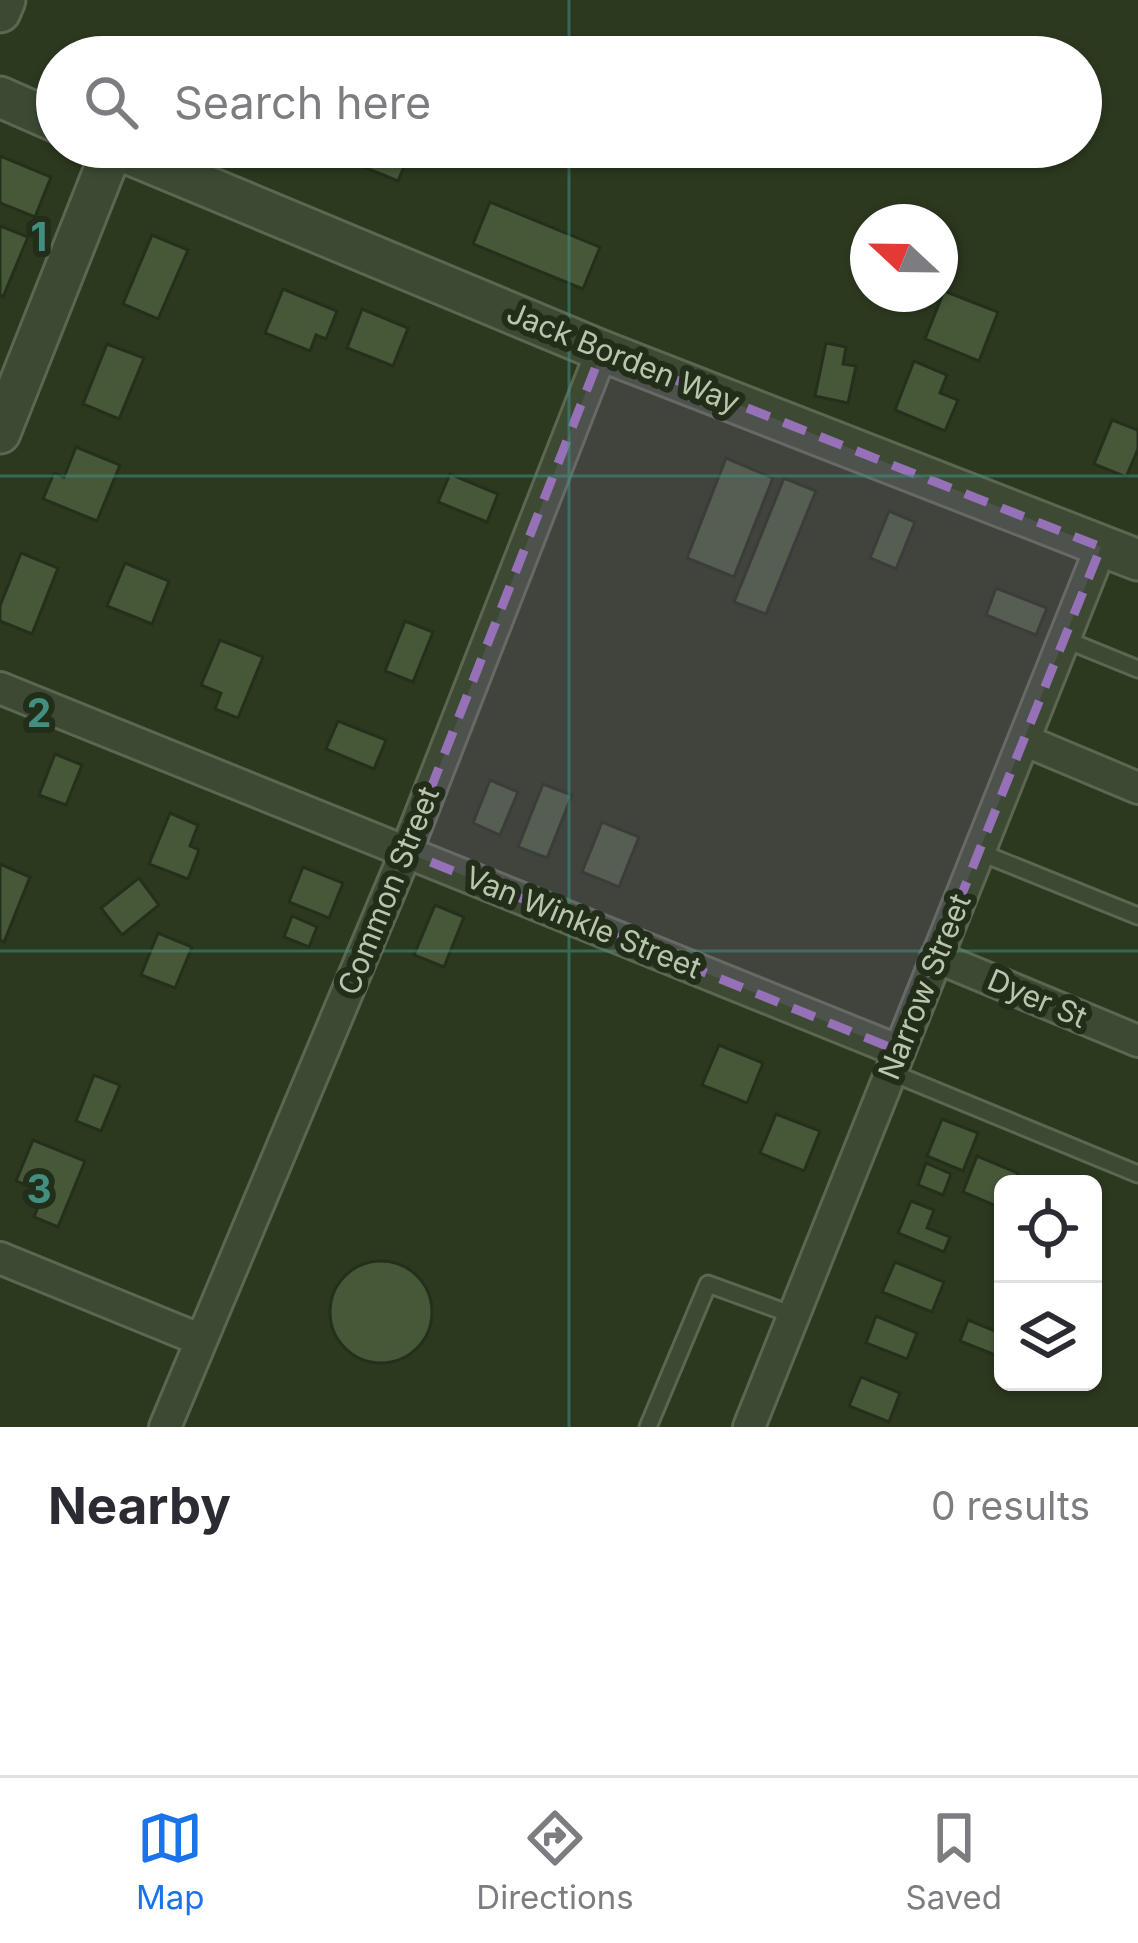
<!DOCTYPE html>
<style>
:root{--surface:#fff;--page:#f7f7f7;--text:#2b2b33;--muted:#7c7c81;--line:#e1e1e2;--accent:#1a73e8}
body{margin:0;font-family:Inter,sans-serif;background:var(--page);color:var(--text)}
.controls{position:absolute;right:36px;bottom:36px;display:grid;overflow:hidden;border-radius:18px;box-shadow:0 3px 9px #0004}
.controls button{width:108px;height:108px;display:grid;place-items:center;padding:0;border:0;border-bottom:3px solid var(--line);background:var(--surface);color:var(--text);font:60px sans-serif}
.compass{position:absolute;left:850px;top:204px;width:108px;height:108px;border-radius:50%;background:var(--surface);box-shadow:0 3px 9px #0004;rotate:292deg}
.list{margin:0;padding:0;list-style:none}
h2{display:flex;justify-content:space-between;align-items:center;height:156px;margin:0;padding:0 48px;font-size:51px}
h2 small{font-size:39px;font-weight:400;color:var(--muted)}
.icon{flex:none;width:66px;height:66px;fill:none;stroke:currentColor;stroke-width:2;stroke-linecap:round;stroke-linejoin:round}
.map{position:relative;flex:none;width:1138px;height:1427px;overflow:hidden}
.search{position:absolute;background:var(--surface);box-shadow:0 3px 9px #0004;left:36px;right:36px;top:36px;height:132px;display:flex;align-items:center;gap:30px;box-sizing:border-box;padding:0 42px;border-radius:66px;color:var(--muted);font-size:45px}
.sheet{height:348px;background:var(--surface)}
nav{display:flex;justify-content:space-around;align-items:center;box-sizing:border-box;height:168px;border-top:3px solid var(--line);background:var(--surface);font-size:33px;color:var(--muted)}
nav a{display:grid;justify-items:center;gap:6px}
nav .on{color:var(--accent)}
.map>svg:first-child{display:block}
.building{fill:#475838;stroke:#24301b;stroke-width:3}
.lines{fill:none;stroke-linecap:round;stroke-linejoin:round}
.service-casing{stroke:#5b6751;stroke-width:21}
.minor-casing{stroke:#5b6751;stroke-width:36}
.tertiary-casing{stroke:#5b6751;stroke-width:45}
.service{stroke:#3d4a33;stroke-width:15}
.minor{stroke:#3d4a33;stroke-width:30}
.tertiary{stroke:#3d4a33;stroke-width:39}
.marked{fill:#9671b7;fill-opacity:0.2;stroke:#9671b7;stroke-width:9;stroke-dasharray:24 15;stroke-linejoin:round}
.grid{fill:none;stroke:#428e81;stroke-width:3;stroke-opacity:0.55}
.labels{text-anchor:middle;stroke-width:12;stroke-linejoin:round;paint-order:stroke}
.street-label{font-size:30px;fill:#b8c6ae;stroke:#222e19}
.grid-label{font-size:39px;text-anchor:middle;font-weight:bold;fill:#428e81;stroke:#222e19;stroke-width:12;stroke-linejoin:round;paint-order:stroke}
</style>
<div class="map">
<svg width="1138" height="1427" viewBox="0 0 1138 1427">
<rect width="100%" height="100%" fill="#2c391f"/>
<g class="building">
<path d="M122 39 168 57H115Z"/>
<path d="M333 147H404L411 150 398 181 331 154Z"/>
<path d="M0 156 51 177 35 217 0 203Z"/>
<path d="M490 202 600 247 583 289 473 244Z"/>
<path d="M0 226 28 237 3 297 0 295Z"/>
<path d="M152 235 188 250 158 319 123 304Z"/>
<path d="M283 289 337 311 326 339 316 335 310 351 265 333Z"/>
<path d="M944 291 998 312 979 361 925 339Z"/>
<path d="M362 309 408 328 393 366 347 348Z"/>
<path d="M826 343 846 347 843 364 856 366 848 403 815 396Z"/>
<path d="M107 344 144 358 119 419 83 404Z"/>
<path d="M914 361 947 375 940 393 958 400 945 431 895 410Z"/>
<path d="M1112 420 1138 430V449L1126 477 1094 464Z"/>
<path d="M76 447 120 465 97 521 43 499 54 473 64 477Z"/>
<path d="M726 458 773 478 734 577 687 558Z"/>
<path d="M450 474 498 494 487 522 438 502Z"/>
<path d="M784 478 816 491 766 614 734 602Z"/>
<path d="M889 511 915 522 896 569 870 558Z"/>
<path d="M21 553 58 568 32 634 0 621V606Z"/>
<path d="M125 563 169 581 152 624 107 606Z"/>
<path d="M996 588 1047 608 1036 635 986 615Z"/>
<path d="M405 621 433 632 413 682 385 671Z"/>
<path d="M220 640 263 657 238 718 215 709 221 693 201 685Z"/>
<path d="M338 721 386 740 374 769 326 749Z"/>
<path d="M55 754 82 765 66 805 39 795Z"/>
<path d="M490 780 518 792 500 835 473 823Z"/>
<path d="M543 784 572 795 547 858 518 847Z"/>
<path d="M170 813 198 825 190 846 199 850 188 879 149 864Z"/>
<path d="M602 822 639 837 619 887 582 872Z"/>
<path d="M0 864 30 877 4 942 0 940Z"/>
<path d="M303 867 343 883 329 918 289 902Z"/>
<path d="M139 878 159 905 122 935 101 908Z"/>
<path d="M435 905 464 917 444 967 414 955Z"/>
<path d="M292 916 317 927 309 947 284 937Z"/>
<path d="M158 933 192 947 175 988 141 975Z"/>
<path d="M719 1045 763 1063 747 1103 702 1085Z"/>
<path d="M94 1075 120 1085 101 1131 76 1121Z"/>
<path d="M776 1114 820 1131 804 1171 760 1153Z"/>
<path d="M942 1119 978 1133 963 1171 927 1156Z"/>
<path d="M33 1140 85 1161 58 1227 34 1217 44 1192 16 1181Z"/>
<path d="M977 1156 1018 1173 1013 1184H1003V1209L963 1192Z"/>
<path d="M926 1163 951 1174 943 1195 918 1185Z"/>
<path d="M911 1201 934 1210 927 1228 950 1237 944 1252 898 1233Z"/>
<circle cx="381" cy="1312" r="51"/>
<path d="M895 1262 944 1282 932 1312 882 1292Z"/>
<path d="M876 1316 917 1333 907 1359 866 1343Z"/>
<path d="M968 1320 1003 1334 995 1355 960 1341Z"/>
<path d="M861 1377 900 1393 889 1422 849 1406Z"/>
</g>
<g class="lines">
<defs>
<g id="service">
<path d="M1064 639 1138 669"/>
<path d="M979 852 1138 916"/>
<path d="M890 1072 1138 1174"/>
<path d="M648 1427 708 1284 793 1315"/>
</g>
<g id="minor">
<path d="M0 688 899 1051"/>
<path d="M1024 740 1138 788"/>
<path d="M936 957 1138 1041"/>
<path d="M0 1258 201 1340"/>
<path d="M165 1427 406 852 602 351"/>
<path d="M749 1427 1101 547"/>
</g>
<g id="tertiary">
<path d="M0 12 5 0"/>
<path d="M0 97 57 122"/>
<path d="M112 147 602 351 1138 560"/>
<path d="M0 433 113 148"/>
</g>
</defs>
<use href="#service" class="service-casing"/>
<use href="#minor" class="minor-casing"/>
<use href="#tertiary" class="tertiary-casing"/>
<use href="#service" class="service"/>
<use href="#minor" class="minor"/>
<use href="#tertiary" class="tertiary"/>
</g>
<path class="marked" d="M602 351 1101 547 899 1051 406 852Z"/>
<path class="grid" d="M569 0V57M569 147V1427M0 476H1138M0 951H1138"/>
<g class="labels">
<g class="street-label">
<text transform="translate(623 358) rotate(22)" y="10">Jack Borden Way</text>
<text transform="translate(389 891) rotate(-68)" y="10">Common Street</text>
<text transform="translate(583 923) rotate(22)" y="10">Van Winkle Street</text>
<text transform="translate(925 987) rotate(-68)" y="10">Narrow Street</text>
<text transform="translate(1037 999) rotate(23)" y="10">Dyer St</text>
</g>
</g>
<g class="grid-label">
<text x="39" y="251">1</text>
<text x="39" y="727">2</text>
<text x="39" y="1203">3</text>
</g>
</svg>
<div class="controls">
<button><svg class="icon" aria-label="locate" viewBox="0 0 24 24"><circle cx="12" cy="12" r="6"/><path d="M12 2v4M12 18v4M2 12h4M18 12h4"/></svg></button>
<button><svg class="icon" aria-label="layers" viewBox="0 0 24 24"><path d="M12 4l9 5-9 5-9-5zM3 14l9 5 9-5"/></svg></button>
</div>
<svg class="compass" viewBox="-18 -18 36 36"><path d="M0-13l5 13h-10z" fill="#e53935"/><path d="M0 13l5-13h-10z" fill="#7c7c81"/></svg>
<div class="search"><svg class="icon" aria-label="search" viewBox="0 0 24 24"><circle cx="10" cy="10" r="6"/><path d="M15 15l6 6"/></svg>Search here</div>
</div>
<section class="sheet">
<h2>Nearby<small>0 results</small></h2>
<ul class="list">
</ul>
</section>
<nav>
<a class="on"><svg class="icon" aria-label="map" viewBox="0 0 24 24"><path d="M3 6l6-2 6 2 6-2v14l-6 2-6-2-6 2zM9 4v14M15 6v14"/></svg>Map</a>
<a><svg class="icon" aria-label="directions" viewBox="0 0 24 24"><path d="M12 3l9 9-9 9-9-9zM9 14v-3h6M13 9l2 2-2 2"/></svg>Directions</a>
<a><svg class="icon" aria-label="saved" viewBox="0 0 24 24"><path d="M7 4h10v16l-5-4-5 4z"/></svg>Saved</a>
</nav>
